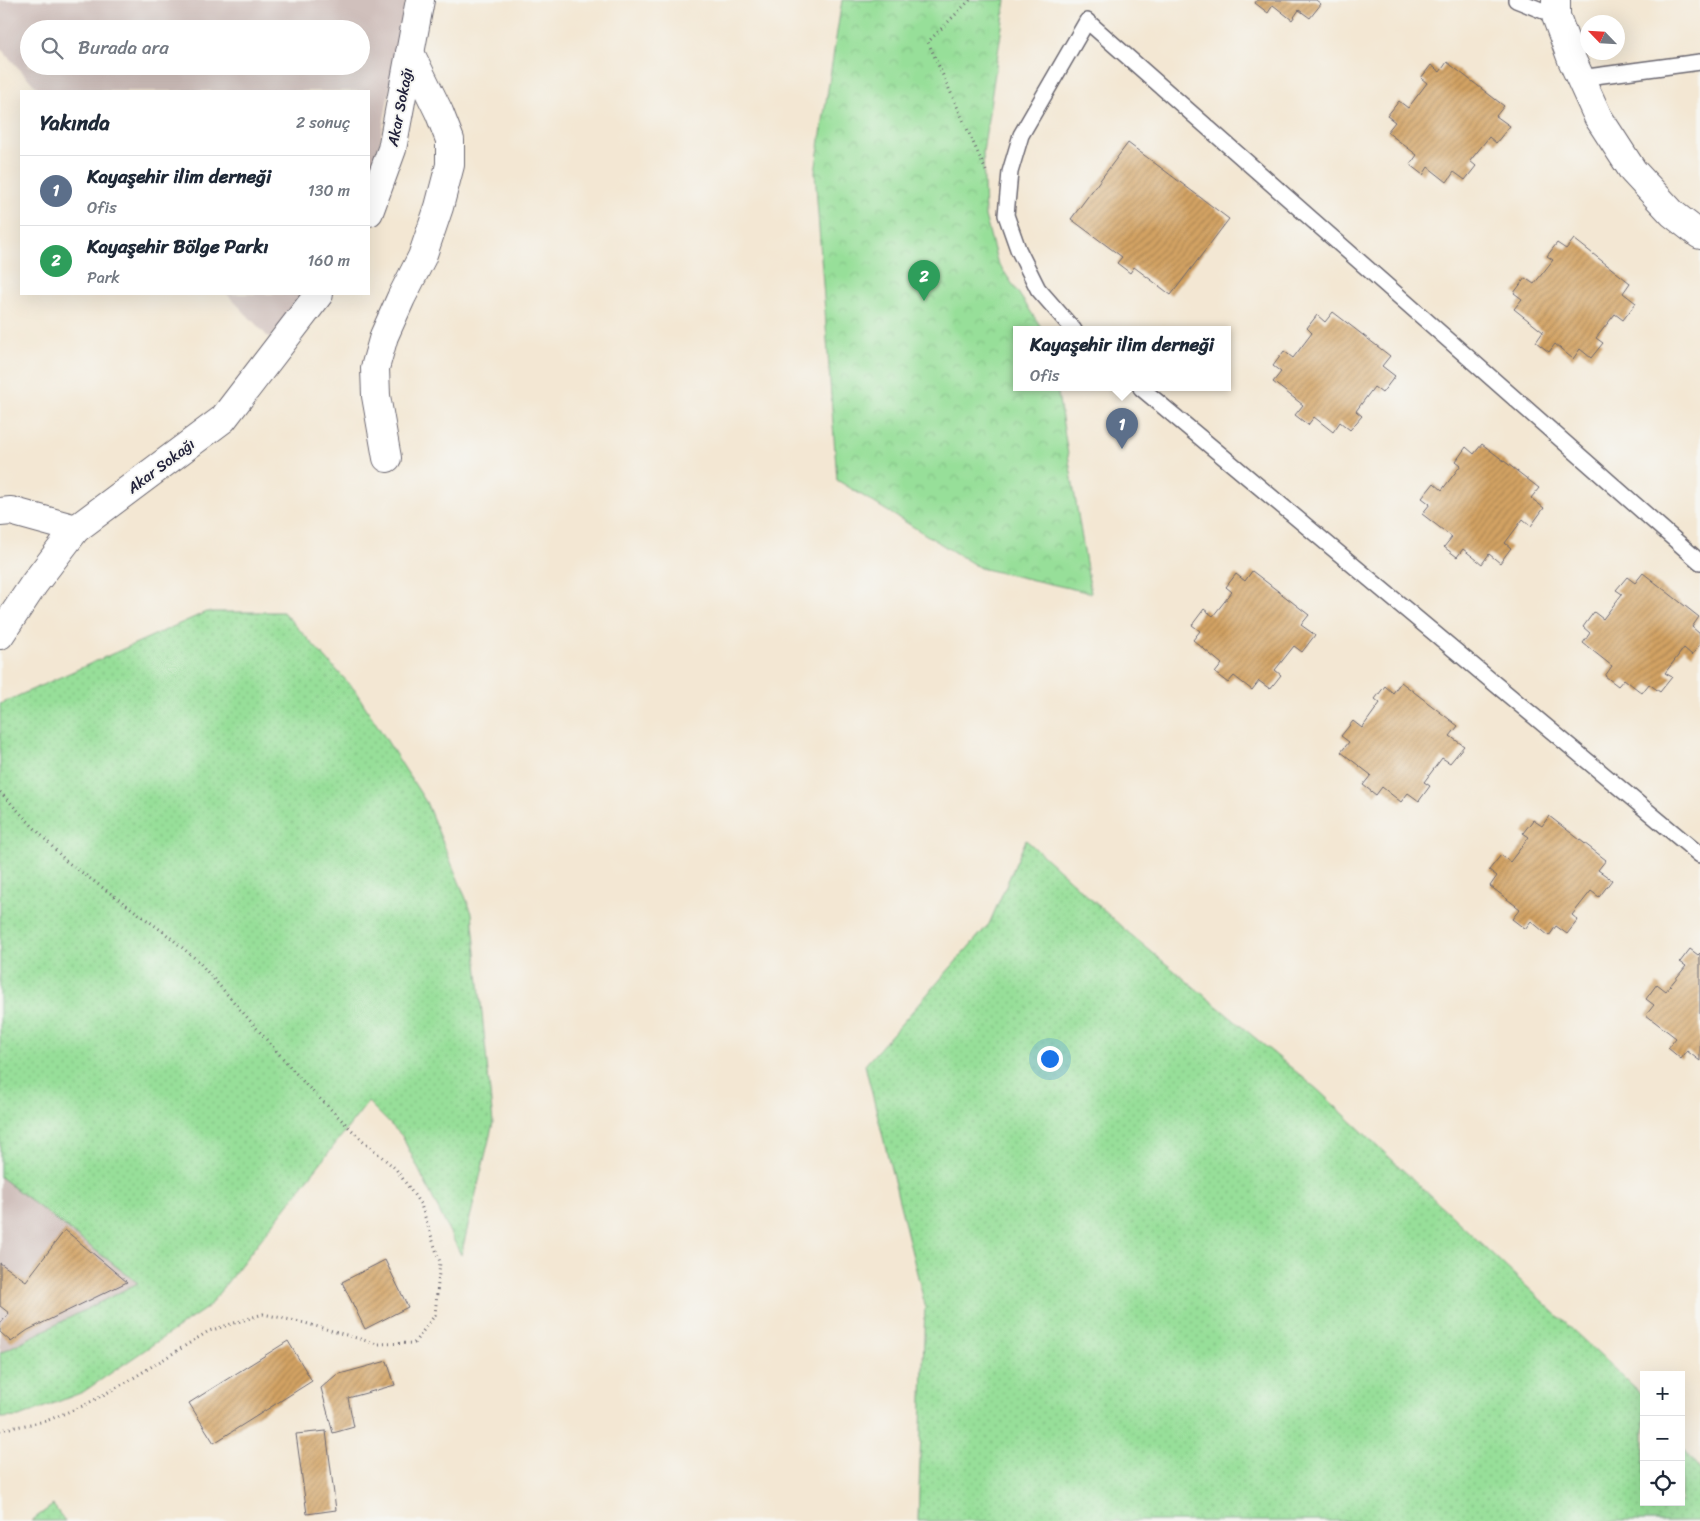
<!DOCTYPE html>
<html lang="tr">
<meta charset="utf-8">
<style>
:root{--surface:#fff;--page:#f2f2f3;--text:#1f2937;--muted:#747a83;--line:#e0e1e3;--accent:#0f766e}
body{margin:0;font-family:Sriracha,sans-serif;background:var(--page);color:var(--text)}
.controls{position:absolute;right:15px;bottom:15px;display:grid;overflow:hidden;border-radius:0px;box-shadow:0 5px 20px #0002}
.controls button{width:45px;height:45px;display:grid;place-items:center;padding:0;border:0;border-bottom:1px solid var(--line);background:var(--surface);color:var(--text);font:25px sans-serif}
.compass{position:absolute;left:1580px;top:15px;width:45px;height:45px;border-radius:50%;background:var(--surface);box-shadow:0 5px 20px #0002;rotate:295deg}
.you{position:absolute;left:1049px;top:1058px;width:18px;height:18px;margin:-12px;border:4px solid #fff;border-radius:50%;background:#1a73e8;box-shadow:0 0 0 8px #1a73e833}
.badge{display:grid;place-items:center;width:32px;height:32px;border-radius:50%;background:var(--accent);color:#fff;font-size:16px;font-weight:700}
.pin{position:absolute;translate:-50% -41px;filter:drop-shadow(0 1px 2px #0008)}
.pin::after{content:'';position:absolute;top:26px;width:18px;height:15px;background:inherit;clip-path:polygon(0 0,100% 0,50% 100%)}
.popup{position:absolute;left:1013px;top:326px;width:218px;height:65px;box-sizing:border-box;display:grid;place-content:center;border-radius:0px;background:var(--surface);filter:drop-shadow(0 1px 4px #0005);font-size:16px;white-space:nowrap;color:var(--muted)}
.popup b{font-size:19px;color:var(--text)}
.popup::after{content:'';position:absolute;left:50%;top:100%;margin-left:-10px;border:10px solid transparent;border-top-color:var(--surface)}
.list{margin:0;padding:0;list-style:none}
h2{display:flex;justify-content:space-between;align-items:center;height:65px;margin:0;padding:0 20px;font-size:21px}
h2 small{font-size:16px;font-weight:400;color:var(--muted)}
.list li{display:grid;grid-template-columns:32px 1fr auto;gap:15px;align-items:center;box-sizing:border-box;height:70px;padding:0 20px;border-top:1px solid var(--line)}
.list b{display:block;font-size:19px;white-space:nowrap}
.list p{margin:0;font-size:16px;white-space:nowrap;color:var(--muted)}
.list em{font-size:16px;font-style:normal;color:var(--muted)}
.icon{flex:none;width:28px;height:28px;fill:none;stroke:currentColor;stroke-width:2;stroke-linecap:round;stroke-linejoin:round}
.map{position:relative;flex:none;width:1700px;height:1521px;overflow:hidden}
.search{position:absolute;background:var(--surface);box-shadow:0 5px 20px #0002;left:20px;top:20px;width:350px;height:55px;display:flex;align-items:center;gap:12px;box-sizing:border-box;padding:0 18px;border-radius:28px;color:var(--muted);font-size:19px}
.panel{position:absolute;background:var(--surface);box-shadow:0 5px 20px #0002;left:20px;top:90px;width:350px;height:205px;border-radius:0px}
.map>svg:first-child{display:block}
.industrial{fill:#d0c0bc;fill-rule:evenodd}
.grass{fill:url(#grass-dots);stroke:#5c806a}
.park{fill:url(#park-crowns);stroke:#5c806a}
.building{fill:url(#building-hatch)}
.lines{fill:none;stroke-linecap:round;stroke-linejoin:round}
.lane-casing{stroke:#6b6770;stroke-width:18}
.street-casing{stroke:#6b6770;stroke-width:30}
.secondary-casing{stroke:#6b6770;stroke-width:30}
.path{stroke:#6b6770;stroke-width:3;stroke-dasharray:1 4;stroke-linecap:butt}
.lane{stroke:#fff;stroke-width:15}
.street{stroke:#fff;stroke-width:28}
.secondary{stroke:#fff;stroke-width:28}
.labels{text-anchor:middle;stroke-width:4;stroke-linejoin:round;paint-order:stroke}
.street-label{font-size:15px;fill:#22223b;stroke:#f6f6f2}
</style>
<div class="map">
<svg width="1700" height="1521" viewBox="0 0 1700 1521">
<defs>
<pattern id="grass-dots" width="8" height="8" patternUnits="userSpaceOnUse" patternTransform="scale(1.25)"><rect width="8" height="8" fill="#97df99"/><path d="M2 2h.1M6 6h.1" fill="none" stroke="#82bf85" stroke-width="1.8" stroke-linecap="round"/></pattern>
<pattern id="park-crowns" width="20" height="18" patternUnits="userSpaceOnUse" patternTransform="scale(1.25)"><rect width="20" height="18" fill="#97df99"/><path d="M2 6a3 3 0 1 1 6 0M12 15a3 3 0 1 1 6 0" fill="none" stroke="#82bf85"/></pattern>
<pattern id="building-hatch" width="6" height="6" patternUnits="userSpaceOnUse" patternTransform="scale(1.25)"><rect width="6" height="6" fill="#d3a363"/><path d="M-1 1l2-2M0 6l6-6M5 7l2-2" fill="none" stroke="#ab8453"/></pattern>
</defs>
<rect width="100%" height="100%" fill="#f6f6f2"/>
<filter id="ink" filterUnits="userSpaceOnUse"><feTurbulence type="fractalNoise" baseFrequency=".02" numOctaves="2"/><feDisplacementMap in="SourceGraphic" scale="10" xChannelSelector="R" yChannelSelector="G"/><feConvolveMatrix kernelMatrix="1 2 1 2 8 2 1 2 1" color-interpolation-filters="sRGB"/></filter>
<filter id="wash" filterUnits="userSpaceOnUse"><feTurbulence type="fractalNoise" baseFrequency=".0096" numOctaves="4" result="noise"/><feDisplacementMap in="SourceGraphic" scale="20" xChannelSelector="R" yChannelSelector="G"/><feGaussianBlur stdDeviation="1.12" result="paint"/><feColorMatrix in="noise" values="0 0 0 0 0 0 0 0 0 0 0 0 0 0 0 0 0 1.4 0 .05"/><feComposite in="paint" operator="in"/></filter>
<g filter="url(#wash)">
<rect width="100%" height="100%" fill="#f3e7d3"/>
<g class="industrial">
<path d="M0 0H406L380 142 369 175V91H40L0 48ZM29 29H361V66H29Z"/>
<path d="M227 294H304L270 339Z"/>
<path d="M0 1177 138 1283 0 1353Z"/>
</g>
<g class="grass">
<path d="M206 612H283L354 689 426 802 472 913 493 1123 461 1255 402 1136 368 1102 208 1307 83 1392 19 1417 0 1418V1353L138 1283 0 1177V704Z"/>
<path d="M1026 840 1124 929 1318 1090 1644 1397V1502H1681V1445L1700 1470V1521H918L925 1305 865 1065 989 924Z"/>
<path d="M53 1505 65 1521H31Z"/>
</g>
<path class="park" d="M842 0H1006L983 152 985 216 997 261 1043 330H1017V388H1057L1091 593 980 568 837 480 815 172Z"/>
<g id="blocks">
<g class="building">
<path d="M1257 0H1316L1321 4 1310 18 1299 10 1292 20 1273 5 1268 13 1255 3Z"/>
<path d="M1447 62 1504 106 1496 116 1510 126 1496 143 1489 137 1470 161 1476 166 1465 180 1454 172 1447 182 1428 167 1423 175 1410 165 1417 155 1387 132 1395 122 1387 116 1399 101 1408 108 1427 83 1421 78 1431 65 1440 72Z"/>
<path d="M1128 143 1229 219 1171 295 1134 267 1130 273 1117 263 1122 257 1071 219Z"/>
<path d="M1574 239 1630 283 1623 293 1636 303 1623 320 1615 314 1596 338 1603 343 1591 358 1580 349 1573 359 1555 344 1549 352 1536 342 1543 332 1514 309 1522 299 1514 293 1525 278 1534 284 1553 260 1547 256 1557 243 1566 249Z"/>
<path d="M1333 312 1390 356 1382 366 1395 376 1382 393 1374 387 1356 411 1362 416 1350 430 1340 422 1333 432 1314 417 1308 425 1295 415 1303 405 1273 382 1281 372 1273 366 1284 351 1293 358 1312 333 1307 328 1317 315 1325 322Z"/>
<path d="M1482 444 1539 488 1531 498 1544 508 1531 526 1523 519 1505 543 1511 548 1500 563 1489 554 1482 564 1463 549 1457 557 1444 547 1452 537 1422 514 1430 504 1422 498 1434 483 1442 490 1461 465 1456 461 1466 447 1474 454Z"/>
<path d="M1252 571 1309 615 1301 625 1315 635 1302 652 1294 646 1275 670 1281 675 1270 689 1259 681 1252 690 1234 676 1228 683 1215 673 1222 664 1193 640 1200 631 1192 625 1204 609 1213 616 1232 592 1226 587 1236 574 1245 581Z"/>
<path d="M1643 573 1699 617 1692 627 1700 634V644L1692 655 1684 648 1665 673 1672 677 1660 692 1649 684 1642 693 1624 679 1618 686 1605 676 1612 666 1583 643 1590 633 1583 627 1594 612 1603 619 1622 594 1616 590 1627 577 1635 583Z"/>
<path d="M1401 682 1458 726 1450 736 1464 746 1450 763 1442 758 1424 782 1430 786 1419 801 1408 793 1401 802 1382 787 1376 795 1363 785 1371 775 1341 752 1349 742 1341 736 1353 721 1362 728 1380 703 1375 699 1385 686 1393 693Z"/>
<path d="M1549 816 1606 860 1598 870 1612 880 1599 897 1591 891 1572 915 1578 920 1567 934 1556 926 1549 936 1531 921 1525 929 1512 919 1520 909 1490 886 1497 876 1489 870 1501 855 1510 862 1529 837 1523 833 1533 820 1542 826Z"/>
<path d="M1690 949 1698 955 1700 953V1061L1687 1051 1681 1059 1668 1048 1676 1038 1646 1015 1654 1005 1646 999 1657 984 1666 991 1686 966 1680 962Z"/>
<path d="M65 1230 127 1282 28 1330 11 1342 0 1332V1324L9 1313 0 1306V1263L26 1281Z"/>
<path d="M385 1260 408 1307 365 1329 342 1282Z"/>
<path d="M288 1341 312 1381 214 1443 189 1403Z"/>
<path d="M387 1361 395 1385 348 1398 354 1427 333 1433 321 1388 336 1375Z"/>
<path d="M326 1431 336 1510 307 1514 296 1434Z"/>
</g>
</g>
</g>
<g filter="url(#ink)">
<use href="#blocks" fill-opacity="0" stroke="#6b6770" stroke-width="1"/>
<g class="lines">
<defs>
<g id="lane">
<path d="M1516 0 1556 16"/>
<path d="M1580 78 1700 62"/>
<path d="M1074 330 1038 289 1018 249 1006 215 1010 172 1021 135 1087 21 1700 562"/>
<path d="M1141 388 1700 855"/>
</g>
<g id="street">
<path d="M369 212 392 149 420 0"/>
<path d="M387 458 376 396 375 368 384 336 401 298 422 257 439 207 450 165V140L439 112 410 53"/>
<path d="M0 512 11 511 76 529"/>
<path d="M0 635 34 584 76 529 223 419 319 294"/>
</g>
<path id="secondary" d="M1556 0V16L1572 60 1598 117 1633 171 1673 214 1700 235"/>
</defs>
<use href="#lane" class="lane-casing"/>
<use href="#street" class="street-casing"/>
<use href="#secondary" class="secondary-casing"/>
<g class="path">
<path d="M970 0 928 42 986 171"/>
<path d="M0 792 66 861 165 933 198 961 307 1086 361 1139 396 1169 421 1205 440 1262 435 1315 414 1343 377 1344 305 1323 263 1314 209 1331 130 1380 85 1405 46 1421 0 1430"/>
</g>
<use href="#lane" class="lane"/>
<use href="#street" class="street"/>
<use href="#secondary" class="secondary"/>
</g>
</g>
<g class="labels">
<g class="street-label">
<text transform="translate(400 107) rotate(-79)" y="5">Akar Sokağı</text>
<text transform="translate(161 466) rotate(-37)" y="5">Akar Sokağı</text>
</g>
</g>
</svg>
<div class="controls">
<button>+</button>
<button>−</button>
<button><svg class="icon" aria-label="locate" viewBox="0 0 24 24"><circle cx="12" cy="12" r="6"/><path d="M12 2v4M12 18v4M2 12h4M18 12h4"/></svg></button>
</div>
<svg class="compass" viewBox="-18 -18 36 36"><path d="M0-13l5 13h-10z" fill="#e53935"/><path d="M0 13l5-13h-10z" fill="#747a83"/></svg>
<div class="you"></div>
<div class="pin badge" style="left:1122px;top:449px;background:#5c6f8a">1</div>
<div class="popup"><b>Kayaşehir ilim derneği</b>Ofis</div>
<div class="pin badge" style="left:924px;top:301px;background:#2e9e5b">2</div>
<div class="search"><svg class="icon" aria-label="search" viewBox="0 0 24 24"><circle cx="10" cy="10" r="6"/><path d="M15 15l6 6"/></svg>Burada ara</div>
<section class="panel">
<h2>Yakında<small>2 sonuç</small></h2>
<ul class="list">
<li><span class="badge" style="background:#5c6f8a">1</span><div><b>Kayaşehir ilim derneği</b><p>Ofis</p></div><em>130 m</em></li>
<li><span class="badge" style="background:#2e9e5b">2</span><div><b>Kayaşehir Bölge Parkı</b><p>Park</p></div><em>160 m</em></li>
</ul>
</section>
</div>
